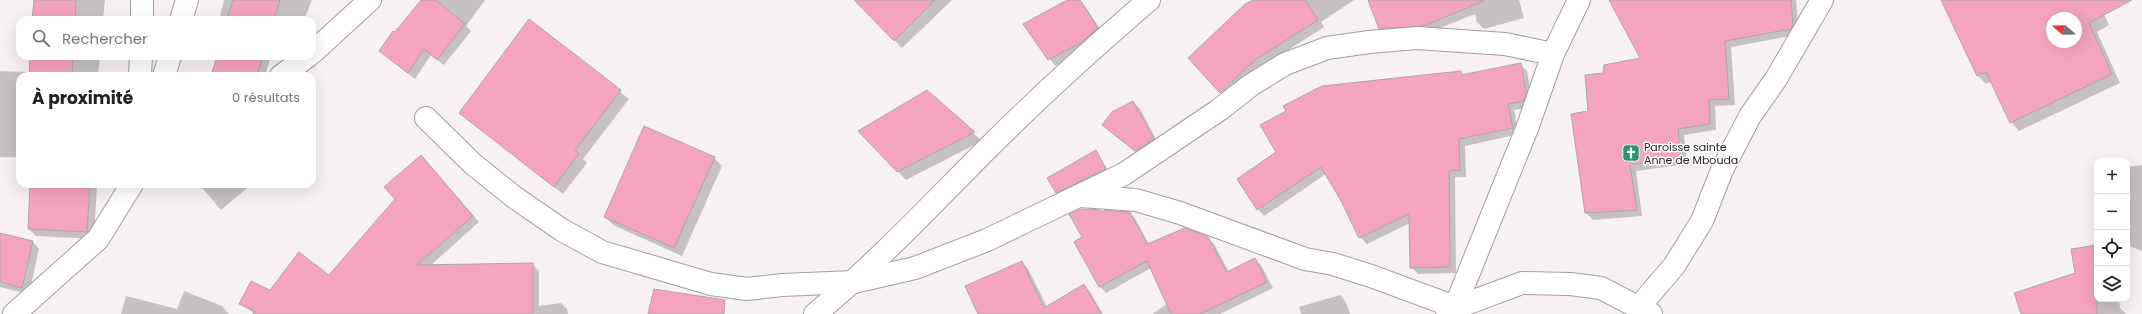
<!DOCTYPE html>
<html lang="fr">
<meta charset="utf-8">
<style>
:root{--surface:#fff;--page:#f2f2f2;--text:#202124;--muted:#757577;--line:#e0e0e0}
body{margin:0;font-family:Poppins,sans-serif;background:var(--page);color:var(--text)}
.controls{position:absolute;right:12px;bottom:12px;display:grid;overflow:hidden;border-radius:8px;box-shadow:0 4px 16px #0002}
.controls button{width:36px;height:36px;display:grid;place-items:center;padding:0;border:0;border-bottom:1px solid var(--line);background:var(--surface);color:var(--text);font:20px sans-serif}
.compass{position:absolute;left:2046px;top:12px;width:36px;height:36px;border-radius:50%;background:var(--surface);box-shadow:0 4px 16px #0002;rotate:290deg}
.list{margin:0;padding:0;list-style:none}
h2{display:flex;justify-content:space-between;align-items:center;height:52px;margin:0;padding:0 16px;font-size:17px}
h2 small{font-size:13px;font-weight:400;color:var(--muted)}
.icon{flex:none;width:22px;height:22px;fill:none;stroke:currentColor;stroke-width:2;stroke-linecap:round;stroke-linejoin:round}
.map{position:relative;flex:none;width:2142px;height:314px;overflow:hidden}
.search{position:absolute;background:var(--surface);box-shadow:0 4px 16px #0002;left:16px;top:16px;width:300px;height:44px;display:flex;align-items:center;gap:10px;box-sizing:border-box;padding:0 14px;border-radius:12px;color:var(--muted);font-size:15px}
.panel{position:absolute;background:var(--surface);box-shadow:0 4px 16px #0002;left:16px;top:72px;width:300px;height:116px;border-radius:12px}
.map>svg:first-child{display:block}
.shadow{fill:#0003;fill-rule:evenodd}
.building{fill:#f5a4bd;stroke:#ada6a8;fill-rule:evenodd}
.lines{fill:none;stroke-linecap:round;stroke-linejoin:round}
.minor-casing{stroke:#a49e9f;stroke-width:24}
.minor{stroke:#fff;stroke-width:22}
.labels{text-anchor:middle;stroke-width:3;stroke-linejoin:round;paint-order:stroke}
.poi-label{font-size:11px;fill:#262424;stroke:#fff;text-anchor:start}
</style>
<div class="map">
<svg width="2142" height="314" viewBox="0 0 2142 314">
<rect width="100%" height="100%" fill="#f8f1f3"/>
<g class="shadow">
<path d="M34 0H105L103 20H33Z"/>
<path d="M224 0H312L304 20H219Z"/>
<path d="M422 0H485L466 26 471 31 444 65 431 55 415 79 380 51Z"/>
<path d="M855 0H952L902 48Z"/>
<path d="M1069 0H1080L1083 3 1104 35 1089 49 1055 66 1025 24Z"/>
<path d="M1254 0H1354L1321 22 1324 27 1262 67 1227 99 1221 92Z"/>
<path d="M1369 0H1519L1524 18 1484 29 1477 22 1475 14 1430 32 1387 35 1380 28Z"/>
<path d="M1614 0H1796L1799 32 1797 35 1731 47 1735 105 1715 106 1716 130 1684 135 1687 164 1636 171 1642 216 1593 220 1586 213 1572 115 1589 112 1604 74 1642 59Z"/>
<path d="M1942 0H2098L2109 25 2097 32 2120 83 2019 131 2011 122 1992 81 1986 84 1977 75ZM2052 18H2076V42H2052Z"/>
<path d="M530 20 629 99 583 159 587 163 563 194 460 113Z"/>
<path d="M31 56H100L98 76H20V157H0V71L30 72Z"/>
<path d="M218 56H271L265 76H212Z"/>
<path d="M1520 64 1527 71 1532 100 1530 107 1514 110 1519 134 1465 146 1466 177H1455L1456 273 1418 274 1411 267 1410 223 1367 244 1360 237 1341 199 1326 174 1264 216 1258 209 1238 179 1461 72 1463 75Z"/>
<path d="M927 92 982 141 906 180 859 131Z"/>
<path d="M1133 102 1140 109 1160 146 1142 157 1103 125Z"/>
<path d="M1096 151 1109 172 1061 196 1057 192Z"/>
<path d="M714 158 722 166 682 256 613 225 605 217Z"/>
<path d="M428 163 479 222 430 266 532 264 539 271V306L561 303 567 309 568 314H255L241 304 271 292 329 276Z"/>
<path d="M2142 165V251L2127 245V167Z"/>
<path d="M31 184H97L94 239 36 236 29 229Z"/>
<path d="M199 184H252L221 210Z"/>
<path d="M1102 213H1130L1136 220 1149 244 1207 237 1214 244 1229 272 1254 259 1261 265 1273 288 1220 314H1152L1167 304 1151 268 1106 293 1100 287 1076 242 1083 238Z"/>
<path d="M0 234 33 242 39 249 29 294 0 287Z"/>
<path d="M2097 246V299H2119L2120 308 2126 314H2022L2076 274Z"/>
<path d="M1022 262 1028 269 1047 307 1084 285 1090 292 1103 314H979Z"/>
<path d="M184 291 222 306 229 314H121L126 296 177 309Z"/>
<path d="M1340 295 1346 302 1350 314H1301L1299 307Z"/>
</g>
<g class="building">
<path d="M34 0H76L75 20H32Z"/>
<path d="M233 0H280L274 20H227Z"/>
<path d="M421 0H436L465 24 437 60 424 49 408 73 379 51 393 31 395 32Z"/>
<path d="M854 0H935L894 41Z"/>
<path d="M1067 0H1080L1098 28 1082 42 1048 60 1023 24Z"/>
<path d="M1253 0H1305L1318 20 1255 60 1220 93 1188 58 1245 4Z"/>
<path d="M1368 0H1484V1L1423 26 1379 29Z"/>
<path d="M1609 0H1791L1793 25 1791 29 1725 41 1729 99 1709 100 1710 124 1678 129 1681 158 1630 165 1637 210 1585 213 1571 114 1588 111 1585 75 1603 73 1604 65 1640 58Z"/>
<path d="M1941 0H2132L2089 23 2112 74 2010 123 1986 72 1977 76ZM2052 18H2076V42H2052Z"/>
<path d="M529 19 621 90 575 150 579 154 554 187 459 113Z"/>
<path d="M30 56H73L72 76H29Z"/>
<path d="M217 56H263L257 76H211Z"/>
<path d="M1521 63 1526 93 1524 101 1508 104 1513 128 1459 139 1460 170 1449 171 1450 267 1410 268 1409 214 1359 238 1340 199 1321 167 1257 210 1237 179 1276 152 1260 125 1286 111 1283 106 1322 86 1461 71V75Z"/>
<path d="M927 90 975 132 897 172 858 131Z"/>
<path d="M1133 101 1154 139 1135 151 1102 125 1112 112Z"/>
<path d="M644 126 715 157 674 248 604 217Z"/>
<path d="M1096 150 1106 169 1056 193 1047 178Z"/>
<path d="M421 155 473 216 417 265 533 263V314H253L255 311 239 304 251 281 270 290 299 252 329 275 395 199 384 187Z"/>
<path d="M30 184H90L87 232 28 229Z"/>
<path d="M1081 209 1100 210 1102 212 1105 210 1130 212 1147 244 1185 228 1208 237 1227 272 1255 258 1267 282 1200 314H1171L1147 261 1099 287 1074 242 1082 237 1069 214Z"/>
<path d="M0 233 33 241 22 288 0 282Z"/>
<path d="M2097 245V314H2021L2014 293 2075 273 2071 249Z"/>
<path d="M1022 261 1044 308 1084 284 1101 314H978L965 286Z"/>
<path d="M654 289 725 300 724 314H648Z"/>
</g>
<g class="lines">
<defs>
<g id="minor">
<path d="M142 20V0"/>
<path d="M181 20 187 0"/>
<path d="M312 53 370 0"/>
<path d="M140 76 141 56"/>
<path d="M164 76 170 56"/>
<path d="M281 76 308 56"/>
<path d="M426 118 473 164 514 197 562 230 602 252 711 284 747 289 782 285 854 282 915 268 987 240 1124 174 1219 110 1251 85 1285 64 1327 48 1369 42 1417 38 1505 44 1553 54"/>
<path d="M1081 196 1136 200 1180 213 1305 259 1333 264 1371 276 1455 307 1528 126 1553 54 1579 0"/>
<path d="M1638 308 1674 266 1702 221 1722 170 1750 116 1776 79 1822 0"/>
<path d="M1447 311 1522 283 1570 284 1601 288 1651 314"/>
<path d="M14 314 98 239 132 184"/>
<path d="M815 314C876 264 930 206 986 150 1038 98 1093 48 1149 0"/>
</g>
</defs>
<use href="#minor" class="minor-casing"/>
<use href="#minor" class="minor"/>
</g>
<defs>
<symbol id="church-square" viewBox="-11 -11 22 22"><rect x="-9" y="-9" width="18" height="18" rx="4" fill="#289575" stroke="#fff"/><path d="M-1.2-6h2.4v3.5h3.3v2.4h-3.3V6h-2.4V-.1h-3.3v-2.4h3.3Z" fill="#fff"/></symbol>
</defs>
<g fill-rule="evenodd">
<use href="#church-square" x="1621" y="143" width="20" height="20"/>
</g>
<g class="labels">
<g class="poi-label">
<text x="1644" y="151">Paroisse sainte<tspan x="1644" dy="13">Anne de Mbouda</tspan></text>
</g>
</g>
</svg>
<div class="controls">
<button>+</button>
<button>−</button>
<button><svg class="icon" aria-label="locate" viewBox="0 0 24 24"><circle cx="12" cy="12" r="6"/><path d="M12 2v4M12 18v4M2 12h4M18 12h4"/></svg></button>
<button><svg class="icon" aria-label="layers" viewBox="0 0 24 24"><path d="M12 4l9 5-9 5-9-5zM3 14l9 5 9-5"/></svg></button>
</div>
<svg class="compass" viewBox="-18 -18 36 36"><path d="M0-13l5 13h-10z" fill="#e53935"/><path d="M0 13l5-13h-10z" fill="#757577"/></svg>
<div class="search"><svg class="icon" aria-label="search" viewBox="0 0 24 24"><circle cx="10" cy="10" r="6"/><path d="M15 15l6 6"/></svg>Rechercher</div>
<section class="panel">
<h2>À proximité<small>0 résultats</small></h2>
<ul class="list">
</ul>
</section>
</div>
